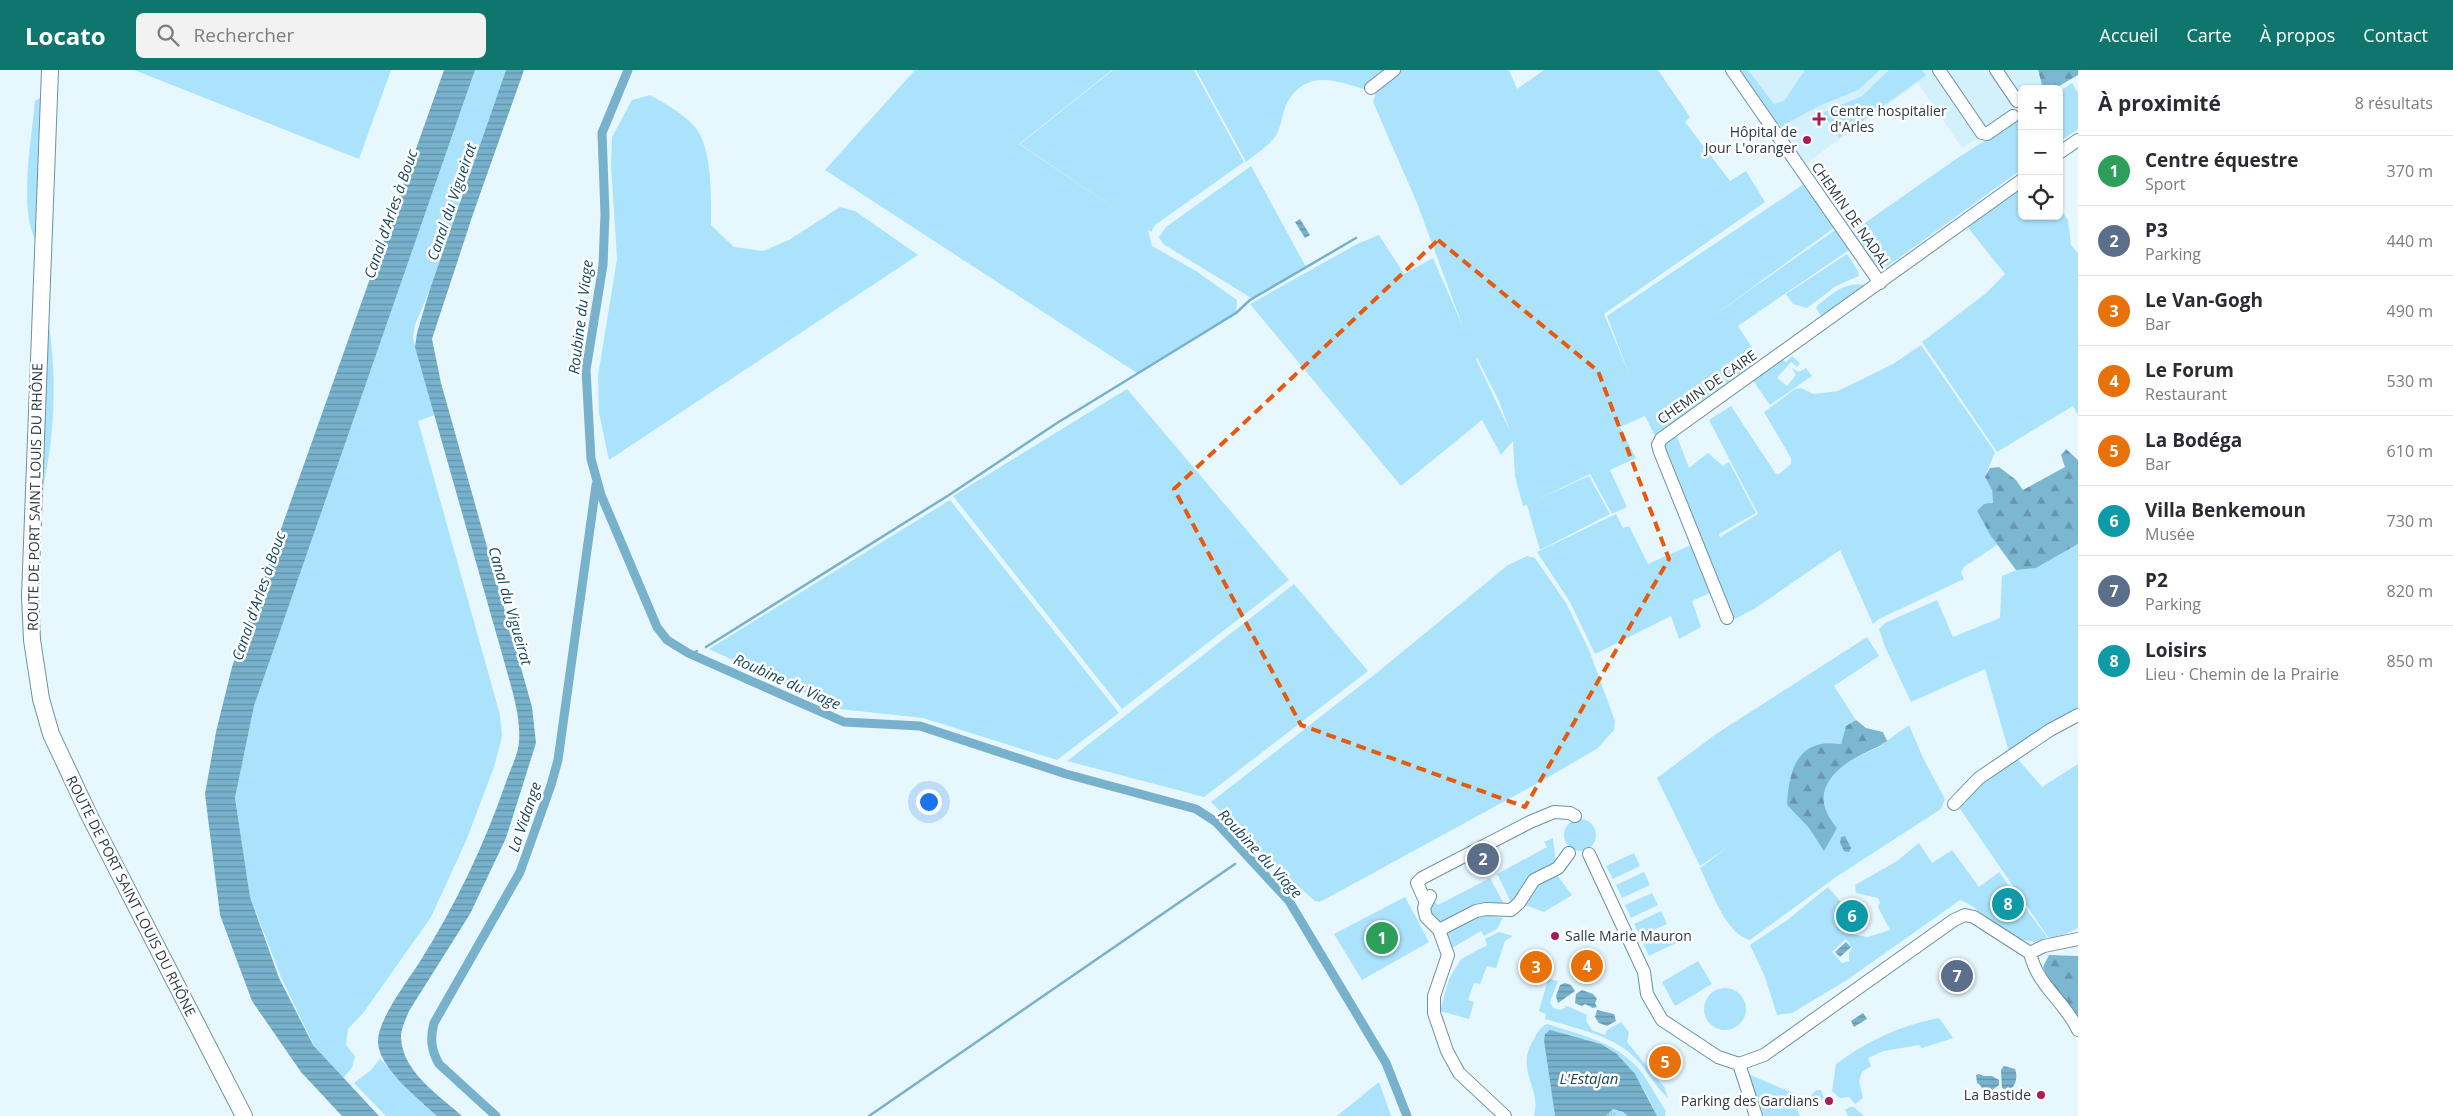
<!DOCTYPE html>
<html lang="fr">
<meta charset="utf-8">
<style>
:root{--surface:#fff;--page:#f2f2f3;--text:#2b2b33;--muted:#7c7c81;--line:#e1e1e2;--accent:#0f766e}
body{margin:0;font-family:"Open Sans",sans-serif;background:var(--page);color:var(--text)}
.controls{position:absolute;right:15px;top:15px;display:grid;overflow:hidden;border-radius:8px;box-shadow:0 1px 4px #0004}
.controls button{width:45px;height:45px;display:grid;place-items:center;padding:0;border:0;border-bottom:1px solid var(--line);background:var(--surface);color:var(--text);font:25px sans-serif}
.you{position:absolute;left:928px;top:731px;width:18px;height:18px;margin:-12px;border:4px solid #fff;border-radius:50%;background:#1a73e8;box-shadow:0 0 0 8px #1a73e833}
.badge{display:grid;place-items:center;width:32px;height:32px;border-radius:50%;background:var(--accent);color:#fff;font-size:16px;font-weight:700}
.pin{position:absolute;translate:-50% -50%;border:2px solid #fff;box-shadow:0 1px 5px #0006}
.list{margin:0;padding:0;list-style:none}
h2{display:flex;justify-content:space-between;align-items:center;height:65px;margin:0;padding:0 20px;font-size:21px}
h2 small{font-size:16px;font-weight:400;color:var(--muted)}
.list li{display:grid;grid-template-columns:32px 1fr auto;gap:15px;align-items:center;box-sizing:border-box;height:70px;padding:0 20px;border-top:1px solid var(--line)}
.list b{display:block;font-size:19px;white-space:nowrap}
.list p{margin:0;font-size:16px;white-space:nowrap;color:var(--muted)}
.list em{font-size:16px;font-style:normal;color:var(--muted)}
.icon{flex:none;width:28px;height:28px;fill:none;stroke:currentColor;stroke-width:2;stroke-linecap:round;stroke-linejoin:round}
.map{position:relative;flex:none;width:2078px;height:1046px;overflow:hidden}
header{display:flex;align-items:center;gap:30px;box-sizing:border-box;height:70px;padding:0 25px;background:var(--accent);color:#fff}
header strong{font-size:24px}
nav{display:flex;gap:28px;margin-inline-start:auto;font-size:18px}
.search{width:350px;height:45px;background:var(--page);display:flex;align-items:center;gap:12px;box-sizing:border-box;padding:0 18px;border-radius:8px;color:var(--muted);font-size:19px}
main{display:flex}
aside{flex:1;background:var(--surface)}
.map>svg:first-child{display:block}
.built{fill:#d3f0fd}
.grass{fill:#abe3fd;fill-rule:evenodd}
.forest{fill:url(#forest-firs)}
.park{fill:url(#park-tufts)}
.water{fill:url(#water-rules)}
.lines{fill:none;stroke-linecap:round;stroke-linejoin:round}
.stream{stroke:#77b1cc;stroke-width:2.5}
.canal{stroke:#77b1cc;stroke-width:9}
.minor-casing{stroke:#6c91a2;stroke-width:14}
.major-casing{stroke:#6c91a2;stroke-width:18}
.minor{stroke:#fff;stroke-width:12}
.major{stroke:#fff;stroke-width:16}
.marked{fill:none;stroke:#e8590c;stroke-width:4;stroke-dasharray:10 6;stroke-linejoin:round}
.poi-dot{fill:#ab1c57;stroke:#fff;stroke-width:2}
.labels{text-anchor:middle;stroke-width:5;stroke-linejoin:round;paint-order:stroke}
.poi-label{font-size:14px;fill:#2a3a41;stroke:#fff;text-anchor:end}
.street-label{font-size:14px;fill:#2a3a41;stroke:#fff}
.water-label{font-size:15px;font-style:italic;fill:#18495d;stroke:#fff}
</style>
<header>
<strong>Locato</strong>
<div class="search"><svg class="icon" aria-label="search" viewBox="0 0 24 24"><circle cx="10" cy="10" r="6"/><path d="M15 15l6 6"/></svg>Rechercher</div>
<nav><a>Accueil</a><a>Carte</a><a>À propos</a><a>Contact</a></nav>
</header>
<main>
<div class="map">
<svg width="2078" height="1046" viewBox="0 0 2078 1046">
<defs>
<pattern id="forest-firs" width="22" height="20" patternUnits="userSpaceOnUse" patternTransform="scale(1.25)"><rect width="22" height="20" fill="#7cb7d2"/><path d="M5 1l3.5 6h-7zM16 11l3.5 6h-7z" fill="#6696ac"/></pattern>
<pattern id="park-tufts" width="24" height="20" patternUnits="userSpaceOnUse" patternTransform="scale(1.25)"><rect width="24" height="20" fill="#abe3fd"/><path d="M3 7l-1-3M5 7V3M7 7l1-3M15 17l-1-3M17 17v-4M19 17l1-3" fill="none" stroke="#93c4da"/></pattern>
<pattern id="water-rules" width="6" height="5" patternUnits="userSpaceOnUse" patternTransform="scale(1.25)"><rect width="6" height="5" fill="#77b1cc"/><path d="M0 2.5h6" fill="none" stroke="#6291a7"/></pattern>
</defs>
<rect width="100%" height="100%" fill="#e7f7fe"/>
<path class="built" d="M1735 0H2036L2043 19H2022V41L1962 78 1918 13 1802 96Z"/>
<g class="grass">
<path d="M134 0H391L359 89Z"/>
<path d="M475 0H506L430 219 415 255 413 268 435 345 418 351 500 645 502 667 494 697 466 771 431 847 364 942 348 959 346 975 355 986 352 998 343 1008 314 976 281 907 250 827 235 728 254 636Z"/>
<path d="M915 0H1112L1019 74 1135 152 1020 74 1113 0H1194L1244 92 1155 155 1151 162 1148 160 1152 176 1196 201 1237 230 1236 243 1137 303 825 100Z"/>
<path d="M1196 0H1386L1363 19C1335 10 1307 0 1288 31 1282 42 1282 57 1275 67 1268 76 1255 85 1246 92Z"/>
<path d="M1401 0H1509L1517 19 1544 0H1658L1690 47 1685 52 1730 111 1746 101 1765 132 1604 244 1630 306 1607 246 1804 114 1834 158 1713 246 1835 160 1849 180 1738 256 1760 290 1656 368 1645 346 1620 357 1636 388 1610 400 1627 437 1612 444 1590 404 1536 430 1589 406 1610 444 1540 480 1527 435 1523 436 1515 406 1513 371 1501 385 1482 350 1401 416 1250 234 1357 174 1379 165 1404 204 1433 188 1463 257 1417 133 1373 32 1377 19ZM1477 288 1499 331 1510 361 1476 289Z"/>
<path d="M1739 0H1748L1774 34 1784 31 1805 0H1880L1858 20 1819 36 1780 57Z"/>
<path d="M1889 0H1922L1926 5 1839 68 1823 43 1862 26Z"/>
<path d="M2072 13 2078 23V59L2059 72V22Z"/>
<path d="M650 25C666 34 682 43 694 56 713 76 711 129 711 155L734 177 763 181 789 170 840 137 855 141 918 185 609 390 599 343 598 306 617 189 611 94 612 67 632 30Z"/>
<path d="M40 28 44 31 37 172C18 143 32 66 35 31Z"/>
<path d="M2022 47V99L1882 200 1871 193 1852 164 1855 160 1953 91Z"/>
<path d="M1251 96 1306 197 1253 229 1163 174 1159 167 1166 157Z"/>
<path d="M2022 113V146H2059V137L2068 150 2071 175 2078 183V345L2073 336 1997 382 1922 272 1985 224 2005 204 1966 155Z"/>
<path d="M1847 184 1858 201 1859 206 1836 216 1807 238 1793 234 1786 224Z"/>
<path d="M1873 209 1824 250 1816 238 1818 235C1833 223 1845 211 1866 215Z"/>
<path d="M47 254 49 255C57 311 55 369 41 424Z"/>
<path d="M1921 275 1995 382 1985 407 1992 420 1993 433 1977 441 1997 475 1964 497 1961 502 1964 509 1879 549 1873 554 1840 480 1754 539 1731 551 1661 376 1676 364 1689 398 1708 383 1723 396 1729 392 1756 443 1719 464 1720 467 1758 444 1709 350 1731 336 1776 404H1779L1791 394V388L1764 342 1795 319 1801 318 1814 324 1838 321 1893 294Z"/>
<path d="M1792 286 1800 293 1797 297 1791 292 1777 308 1787 316 1796 305 1792 298 1799 302 1806 298 1812 306 1770 335 1752 309 1781 289 1786 292Z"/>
<path d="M1127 319 1289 510 1122 639 953 426Z"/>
<path d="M950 430 1119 643 1057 690 923 648 840 639 709 579Z"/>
<path d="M1616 444 1623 458 1629 456 1648 494 1693 474 1714 521 1692 531 1701 557 1679 569 1671 546 1595 584 1570 532 1537 482Z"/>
<path d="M2078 474V640L2009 682 1985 599 1911 632 1885 577 1879 559 1885 553 1937 530 1953 567 2000 548 2002 506 2016 500 2036 498Z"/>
<path d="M1527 486 1535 488 1566 533 1589 580 1615 651 1614 660 1598 678 1547 708 1320 832 1315 831 1277 798 1211 732 1379 601 1508 495Z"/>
<path d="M1294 514 1368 601 1204 727 1067 691Z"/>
<path d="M1867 567 1879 586 1834 616 1856 650 1846 656 1841 674 1831 673 1787 735 1809 758 1825 780 1826 745 1822 730 1827 710 1850 690 1877 678 1909 655 1924 690 1945 729 1941 739 1836 807 1750 870C1726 865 1711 819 1700 798L1728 777 1700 796 1657 708 1716 664Z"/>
<path d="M2017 688 2042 717 2078 694V858L2055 869 2048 867 1958 736 1972 717Z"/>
<circle cx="1580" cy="765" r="16"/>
<path d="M1553 768 1556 794 1512 834 1497 804 1547 777 1544 772Z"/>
<path d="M1919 773 1932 793 1952 780 1979 817 1999 802 2047 867C2018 886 1986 839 1960 830L1847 910 1792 943 1777 945 1765 907 1750 875 1786 851 1828 817 1846 838 1840 849 1851 864 1868 867 1890 860 1878 837 1880 832 1878 828 1856 823 1855 815 1897 791ZM1846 869 1852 878 1849 883V891L1842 893 1832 882Z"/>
<path d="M1634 783 1640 796 1613 809 1606 796Z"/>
<path d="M1644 802 1650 815 1622 828 1616 815Z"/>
<path d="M1557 805 1572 825 1544 842 1525 835 1539 814Z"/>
<path d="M1490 808 1505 836 1442 852H1438L1429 844 1431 833 1434 830 1438 835Z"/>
<path d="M1652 823 1658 835 1631 848 1625 835Z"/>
<path d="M1405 827 1429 872 1362 910 1334 864Z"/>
<path d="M1661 841 1667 854 1640 866 1634 854Z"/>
<path d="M1485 844 1503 848 1497 859 1484 866 1481 861 1452 878 1442 863Z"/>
<path d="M1670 860 1676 873 1649 886 1643 873Z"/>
<path d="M1499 862 1513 866 1505 871 1496 898 1487 896 1480 914 1474 913 1468 930 1474 932 1469 949 1440 941 1449 909 1461 889 1487 875 1485 869Z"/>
<path d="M1698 891 1712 914 1675 936 1662 912Z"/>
<path d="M1548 909 1558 911 1550 932 1553 938 1561 940 1567 936 1587 945 1586 951 1592 960 1605 965 1607 960 1621 952 1629 962 1627 972 1665 1018 1668 1028C1656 1017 1649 1004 1639 992 1616 965 1577 959 1545 949L1546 944 1539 941Z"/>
<circle cx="1725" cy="939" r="21"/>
<path d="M1939 948 1953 968 1922 978 1919 975 1884 981 1868 988 1871 996 1862 1002 1859 1011 1863 1028 1855 1034 1849 1027 1840 1028 1832 1021 1836 994C1867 971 1901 955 1939 948Z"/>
<path d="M1547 954C1578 964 1616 972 1639 999 1649 1012 1657 1028 1666 1041L1665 1046H1657C1642 1013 1623 976 1583 969 1571 967 1556 970 1544 971L1555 1046H1534C1542 1016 1514 1001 1534 969 1537 963 1540 957 1547 954Z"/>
<path d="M380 989 437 1046H386L354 1013 370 1001Z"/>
<path d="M1748 1004 1793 1023 1799 1027 1805 1034 1796 1037 1800 1046H1764Z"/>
<path d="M1379 1012 1391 1046H1337Z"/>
<path d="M1816 1020H1821L1824 1029 1810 1033V1027Z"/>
<path d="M1850 1037H1854L1864 1046H1848L1845 1040Z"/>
</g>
<g class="forest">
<path d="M2038 0H2078V5L2054 19H2043Z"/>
<path d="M2066 379 2078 390V474L2036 498 2016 500 1991 466 1977 441 1984 434 1993 433 1992 420 1985 407 1990 398 1999 397 2016 410 2023 420 2065 397 2061 385Z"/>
<path d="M1856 650 1866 658 1883 662 1887 671C1876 679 1862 683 1850 691 1822 710 1814 731 1837 758L1824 781 1809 758 1787 735C1789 698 1798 668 1841 674L1846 656Z"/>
<path d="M2049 885 2078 886V947L2051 915 2043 897Z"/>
</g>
<path class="park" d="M1613 1039 1623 1042 1628 1046H1606Z"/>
<g class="water">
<path d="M444 0H475L254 636 235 728 250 827 279 908 313 975 379 1046H342L301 1002 252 931 220 845 205 724 216 662 232 597Z"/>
<path d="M506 0H524L473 144 432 269 441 313 532 637 536 673 506 768 470 844 409 941C406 949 401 958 401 967 402 1002 439 1025 462 1046H437C419 1029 380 999 378 973 377 950 407 912 419 893 455 836 484 776 506 712 510 700 518 685 519 672 521 645 511 617 504 591L415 277 417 263 430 219Z"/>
<path d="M1300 149 1310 165 1305 168 1295 152Z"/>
<path d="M1845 766 1851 778 1849 782 1844 781 1840 773 1841 767Z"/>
<path d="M1846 872 1851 877 1840 887 1835 882Z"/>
<path d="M1565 913 1571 915 1575 921 1558 933 1556 926 1560 915Z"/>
<path d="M1582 920 1593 924 1597 929 1595 933 1597 937 1593 938 1585 934 1582 936 1575 933 1576 924Z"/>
<path d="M1597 940 1614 944 1616 951 1607 956 1599 953 1595 947Z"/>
<path d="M1863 943 1867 949 1854 957 1851 951Z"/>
<path d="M1550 960 1601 974 1617 984 1635 1004 1657 1046H1628L1623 1042 1613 1039 1606 1046H1555L1544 971 1545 964Z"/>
<path d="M2004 996 2015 999C2018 1007 2016 1015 2009 1021L2002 1018 2001 1000Z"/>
<path d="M1979 1004 1984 1006H1992L1999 1010V1015L1988 1023H1984L1981 1016 1977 1013 1976 1005Z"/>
</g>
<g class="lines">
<g class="stream">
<path d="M706 577 949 425 1057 353 1236 243 1250 230 1356 168"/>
<path d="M692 584 697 581"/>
<path d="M869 1046 1235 794"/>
</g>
<g class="canal">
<path d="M628 0 602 63 605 144 603 195 586 300 591 389 601 425 657 557 667 570 688 583 844 652 920 656 1066 704 1196 739 1216 752 1289 831 1386 993 1407 1046"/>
<path d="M496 1046 439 994C431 980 430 968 434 953L520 802 551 715 558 690 596 415"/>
</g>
<defs>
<g id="minor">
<path d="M1732 0 1880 213"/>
<path d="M1939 0 1982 63 1987 64 2013 46"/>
<path d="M1996 0 2017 31"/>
<path d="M1371 18 1394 0"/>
<path d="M2059 83 2078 70"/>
<path d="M1727 548 1660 382 1658 375 1661 369 2022 110"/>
<path d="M1954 734 1979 708 2050 660 2078 645"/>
<path d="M1589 784 1644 902 1647 924 1662 950 1718 987 1739 994 1756 1046"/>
<path d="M1430 826 1424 838 1426 847 1439 860 1448 885 1434 926V943L1447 981 1459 1003 1505 1046"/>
<path d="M1426 833 1417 813 1422 808 1530 752 1554 742 1570 743 1575 746"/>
<path d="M1439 860 1476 841 1486 839 1511 840 1519 833 1534 810 1558 798 1569 783"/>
<path d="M2078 869 2044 876 2030 883C2038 917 2064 930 2078 960"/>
<path d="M1739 994 1764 985 1954 850 1965 845 1974 847 2030 883"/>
</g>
<path id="major" d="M50 0 30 526 32 570 41 629 51 664 89 745 244 1046"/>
</defs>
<use href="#minor" class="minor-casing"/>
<use href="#major" class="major-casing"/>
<use href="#minor" class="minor"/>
<use href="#major" class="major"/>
</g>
<path class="marked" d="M1438 170 1598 301 1669 489 1525 737 1301 655 1174 419Z"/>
<g class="poi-dot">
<path d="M1816.5 41.5h5v5h5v5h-5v5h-5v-5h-5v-5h5z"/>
<circle cx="1807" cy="70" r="5"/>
<circle cx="1555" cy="866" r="5"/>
<circle cx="2041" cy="1025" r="5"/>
<circle cx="1829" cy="1031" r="5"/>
</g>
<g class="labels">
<g class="poi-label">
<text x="1830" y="46" text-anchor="start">Centre hospitalier<tspan x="1830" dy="16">d'Arles</tspan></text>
<text x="1797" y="67">Hôpital de<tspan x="1797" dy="16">Jour L'oranger</tspan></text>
<text x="1565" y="871" text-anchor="start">Salle Marie Mauron</text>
<text x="2031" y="1030">La Bastide</text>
<text x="1819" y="1036">Parking des Gardians</text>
</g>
<g class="street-label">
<text transform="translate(1851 145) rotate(55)" y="5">CHEMIN DE NADAL</text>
<text transform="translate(1707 317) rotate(-35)" y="5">CHEMIN DE CAIRE</text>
<text transform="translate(35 427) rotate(-89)" y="5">ROUTE DE PORT SAINT LOUIS DU RHÔNE</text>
<text transform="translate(131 826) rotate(63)" y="5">ROUTE DE PORT SAINT LOUIS DU RHÔNE</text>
</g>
<g class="water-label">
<text transform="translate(452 132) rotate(-71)" y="5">Canal du Vigueirat</text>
<text transform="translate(391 144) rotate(-71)" y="5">Canal d'Arles à Bouc</text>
<text transform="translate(581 247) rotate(-83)" y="5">Roubine du Viage</text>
<text transform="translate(259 526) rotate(-71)" y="5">Canal d'Arles à Bouc</text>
<text transform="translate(510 536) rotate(74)" y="5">Canal du Vigueirat</text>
<text transform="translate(787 612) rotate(24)" y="5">Roubine du Viage</text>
<text transform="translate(525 747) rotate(-71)" y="5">La Vidange</text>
<text transform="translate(1260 784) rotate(47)" y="5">Roubine du Viage</text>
<text x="1589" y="1014">L'Estajan</text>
</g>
</g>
</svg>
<div class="controls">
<button>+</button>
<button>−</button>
<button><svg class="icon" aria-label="locate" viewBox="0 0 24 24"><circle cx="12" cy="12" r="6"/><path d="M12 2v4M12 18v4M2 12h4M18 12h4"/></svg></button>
</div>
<div class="you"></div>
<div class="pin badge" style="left:1382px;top:868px;background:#2e9e5b">1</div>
<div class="pin badge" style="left:1483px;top:789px;background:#5c6f8a">2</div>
<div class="pin badge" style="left:1536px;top:897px;background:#e8710a">3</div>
<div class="pin badge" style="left:1587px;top:896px;background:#e8710a">4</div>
<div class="pin badge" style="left:1665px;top:992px;background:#e8710a">5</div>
<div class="pin badge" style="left:1852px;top:846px;background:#0f9aa8">6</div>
<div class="pin badge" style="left:1957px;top:906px;background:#5c6f8a">7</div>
<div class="pin badge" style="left:2008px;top:834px;background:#0f9aa8">8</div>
</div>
<aside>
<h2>À proximité<small>8 résultats</small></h2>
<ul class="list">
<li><span class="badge" style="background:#2e9e5b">1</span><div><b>Centre équestre</b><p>Sport</p></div><em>370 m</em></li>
<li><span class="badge" style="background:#5c6f8a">2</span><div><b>P3</b><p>Parking</p></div><em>440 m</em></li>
<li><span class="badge" style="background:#e8710a">3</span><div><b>Le Van-Gogh</b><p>Bar</p></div><em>490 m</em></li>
<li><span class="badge" style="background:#e8710a">4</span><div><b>Le Forum</b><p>Restaurant</p></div><em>530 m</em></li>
<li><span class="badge" style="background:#e8710a">5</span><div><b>La Bodéga</b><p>Bar</p></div><em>610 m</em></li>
<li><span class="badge" style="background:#0f9aa8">6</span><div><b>Villa Benkemoun</b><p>Musée</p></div><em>730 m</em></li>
<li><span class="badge" style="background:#5c6f8a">7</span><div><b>P2</b><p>Parking</p></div><em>820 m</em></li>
<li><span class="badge" style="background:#0f9aa8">8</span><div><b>Loisirs</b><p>Lieu · Chemin de la Prairie</p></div><em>850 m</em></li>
</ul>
</aside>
</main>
